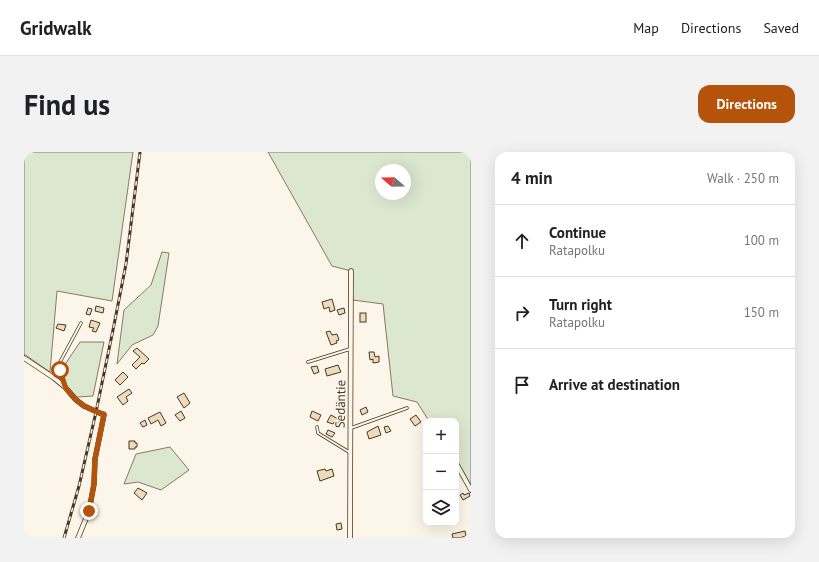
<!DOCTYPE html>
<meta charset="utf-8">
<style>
:root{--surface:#fff;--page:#f2f2f2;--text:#202124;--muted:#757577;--line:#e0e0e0;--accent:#b45309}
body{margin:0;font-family:"PT Sans",sans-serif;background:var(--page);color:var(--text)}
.controls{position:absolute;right:12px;bottom:12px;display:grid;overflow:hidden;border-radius:8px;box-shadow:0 4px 16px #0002}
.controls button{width:36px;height:36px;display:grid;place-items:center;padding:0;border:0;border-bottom:1px solid var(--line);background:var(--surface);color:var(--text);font:20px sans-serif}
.compass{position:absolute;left:351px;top:12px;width:36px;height:36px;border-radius:50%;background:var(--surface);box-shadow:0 4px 16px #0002;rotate:290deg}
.stop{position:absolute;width:12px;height:12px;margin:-9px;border:3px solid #b45309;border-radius:50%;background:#fff}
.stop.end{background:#b45309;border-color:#fff;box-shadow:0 1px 4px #0008}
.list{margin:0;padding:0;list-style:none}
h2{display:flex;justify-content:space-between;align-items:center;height:52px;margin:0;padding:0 16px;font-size:17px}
h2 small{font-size:13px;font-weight:400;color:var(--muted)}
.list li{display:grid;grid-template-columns:26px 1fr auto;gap:12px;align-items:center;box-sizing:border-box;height:72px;padding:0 16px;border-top:1px solid var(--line)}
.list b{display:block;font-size:15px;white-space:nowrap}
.list p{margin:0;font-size:13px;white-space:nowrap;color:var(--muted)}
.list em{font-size:13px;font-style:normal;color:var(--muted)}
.icon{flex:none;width:22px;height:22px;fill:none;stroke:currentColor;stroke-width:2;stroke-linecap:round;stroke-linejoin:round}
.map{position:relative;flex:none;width:447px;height:386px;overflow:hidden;border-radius:12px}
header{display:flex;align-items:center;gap:24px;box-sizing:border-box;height:56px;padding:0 20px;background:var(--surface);border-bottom:1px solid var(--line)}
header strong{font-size:19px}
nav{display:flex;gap:22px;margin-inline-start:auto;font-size:14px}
.intro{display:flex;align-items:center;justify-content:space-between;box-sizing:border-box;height:96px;padding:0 24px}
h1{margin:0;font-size:28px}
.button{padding:10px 18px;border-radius:12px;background:var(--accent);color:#fff;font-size:14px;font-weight:700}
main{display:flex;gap:24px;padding:0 24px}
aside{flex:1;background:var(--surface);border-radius:12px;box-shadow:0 4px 16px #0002}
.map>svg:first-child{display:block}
.green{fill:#dce7d0;stroke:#887966;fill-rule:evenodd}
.building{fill:#ecdcbc;stroke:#4a3520}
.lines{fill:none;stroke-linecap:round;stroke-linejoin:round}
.service-casing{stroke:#4a3520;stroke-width:3.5}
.minor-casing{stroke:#4a3520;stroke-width:5.5}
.service{stroke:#fbf6e9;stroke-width:2}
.minor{stroke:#fbf6e9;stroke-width:4}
.rail-casing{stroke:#4a3520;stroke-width:3}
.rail{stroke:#fbf6e9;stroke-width:1.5;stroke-dasharray:4.5;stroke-linecap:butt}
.route{stroke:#b45309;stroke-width:5}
.labels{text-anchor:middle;stroke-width:3;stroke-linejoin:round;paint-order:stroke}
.street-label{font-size:13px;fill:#4a3520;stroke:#fbf6e9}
</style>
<header>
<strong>Gridwalk</strong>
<nav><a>Map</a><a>Directions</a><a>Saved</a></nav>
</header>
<div class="intro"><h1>Find us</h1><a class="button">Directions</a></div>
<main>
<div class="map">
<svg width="447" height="386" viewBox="0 0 447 386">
<rect width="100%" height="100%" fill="#fbf6e9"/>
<g class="green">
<path d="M0 0H109L88 149 33 139 26 220 0 202Z"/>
<path d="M244 0H447V339L432 312V269H405L393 250 369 244 359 152 329 148 327 141V119L308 114ZM357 18H381V42H357Z"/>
<path d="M138 100 145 101 134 174 129 183 108 193 93 212 100 158 127 133Z"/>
<path d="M56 190H80L69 244 53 245 43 234 38 217Z"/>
<path d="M146 295 165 318 137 338 114 330 100 332 112 302Z"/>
</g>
<g class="building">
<path d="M308 147 311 158 306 160 305 155 300 157 298 150Z"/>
<path d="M72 154 80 156 79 161 71 159Z"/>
<path d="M64 156 68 157 66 163 62 162Z"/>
<path d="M320 156 321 161 315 163 313 158Z"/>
<rect x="336" y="161" width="6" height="9"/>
<path d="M67 168 76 171 72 180 68 179 70 176 65 175Z"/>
<path d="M34 172 42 173 40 179 32 176Z"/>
<path d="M306 179 308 183 313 182 315 188 312 189 313 191 307 193 302 180Z"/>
<path d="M113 196 125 207 120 212 118 211 112 217 108 213 116 205 109 199Z"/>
<path d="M345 200H350L351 205 355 204V210L349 211V207L346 208Z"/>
<path d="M314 213 317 220 303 224 301 217Z"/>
<path d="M293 214 295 220 290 222 287 215Z"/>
<path d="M99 220 104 225 96 233 91 228Z"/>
<path d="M105 237 108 241 102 245 104 249 99 253 93 245Z"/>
<path d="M160 241 166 251 160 256 153 245Z"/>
<path d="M342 255 344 260 338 263 336 258Z"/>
<path d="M157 259 161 266 156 269 151 263Z"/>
<path d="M288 259 297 263 294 269 286 265Z"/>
<path d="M136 260 142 271 137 274 134 268 127 272 124 266Z"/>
<path d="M307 263 316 268 314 272 310 270 309 272 303 270Z"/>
<path d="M392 263 397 270 391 274 386 267Z"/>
<path d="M121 268 123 273 119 275 116 271Z"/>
<path d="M354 274 357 283 345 287 343 280Z"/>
<path d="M364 274 367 279 362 281 360 275Z"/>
<path d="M304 278 311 281 308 285 302 282Z"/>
<path d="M105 289H111V291H113V295H111V297H105Z"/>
<path d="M301 317 302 319 308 317 310 324 296 329 293 319Z"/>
<path d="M114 336 123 341 118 348 110 341Z"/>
<path d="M439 341 440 343 445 341 446 344 439 348 436 343Z"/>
<path d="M317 371 318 377 313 378 312 372Z"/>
<path d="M441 379 442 384 438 385V386H429L428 382Z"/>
</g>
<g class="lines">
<defs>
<g id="service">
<path d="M284 210 326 197"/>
<path d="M41 234 36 218V210L57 171"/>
<path d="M293 275 294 281 325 300"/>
<path d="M327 276 383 256"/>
</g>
<g id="minor">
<path d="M0 206 30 226 41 235 51 247 60 254 80 263 71 307 70 332 65 359 54 386"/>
<path d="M432 311 447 338"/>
<path d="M326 386 327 119"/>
</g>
</defs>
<use href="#service" class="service-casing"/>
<use href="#minor" class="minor-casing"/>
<use href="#service" class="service"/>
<use href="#minor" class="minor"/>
<defs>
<path id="rail" d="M40 386 55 334 72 260 89 178 102 112 116 0"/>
</defs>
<use href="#rail" class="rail-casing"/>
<use href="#rail" class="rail"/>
</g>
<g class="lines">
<path class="route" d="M36 218C38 224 39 231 42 236 51 250 65 258 80 262L71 307 70 332 65 359"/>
</g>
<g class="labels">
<g class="street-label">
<text transform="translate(316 252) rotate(-89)" y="5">Sedäntie</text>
</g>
</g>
</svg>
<div class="controls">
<button>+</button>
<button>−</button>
<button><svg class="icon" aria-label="layers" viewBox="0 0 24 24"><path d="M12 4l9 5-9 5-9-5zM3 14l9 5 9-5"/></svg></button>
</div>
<svg class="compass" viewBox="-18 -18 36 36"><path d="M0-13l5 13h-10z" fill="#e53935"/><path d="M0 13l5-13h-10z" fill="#757577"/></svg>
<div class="stop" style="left:36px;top:218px"></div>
<div class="stop end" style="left:65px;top:359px"></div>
</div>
<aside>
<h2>4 min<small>Walk · 250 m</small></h2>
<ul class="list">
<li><svg class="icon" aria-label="ahead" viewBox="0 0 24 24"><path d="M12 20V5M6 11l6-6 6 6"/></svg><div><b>Continue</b><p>Ratapolku</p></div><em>100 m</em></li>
<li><svg class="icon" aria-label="right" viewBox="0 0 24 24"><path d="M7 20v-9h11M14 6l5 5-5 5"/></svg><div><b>Turn right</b><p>Ratapolku</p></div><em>150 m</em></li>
<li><svg class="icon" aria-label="arrive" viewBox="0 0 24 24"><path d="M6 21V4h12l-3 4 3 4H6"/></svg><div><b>Arrive at destination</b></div></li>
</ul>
</aside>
</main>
